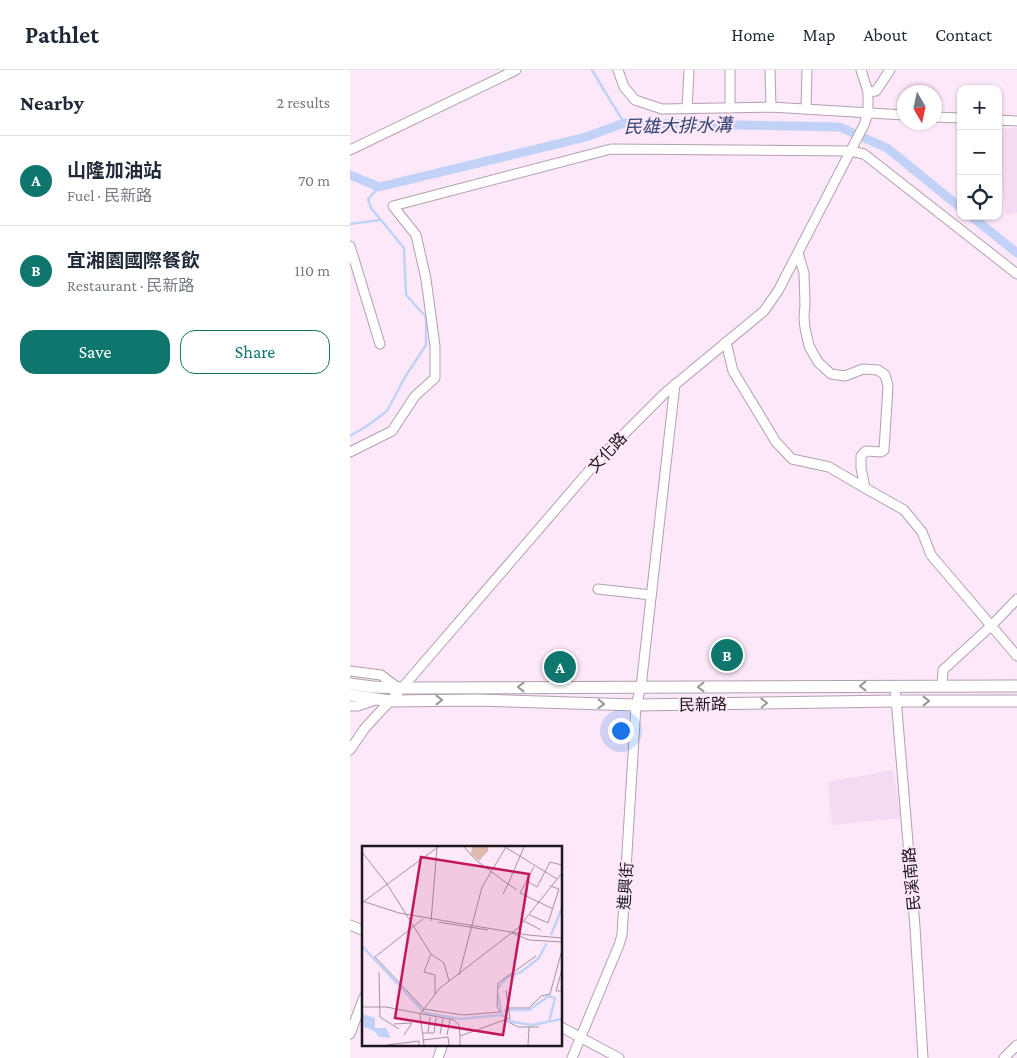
<!DOCTYPE html>
<meta charset="utf-8">
<style>
:root{--surface:#fff;--page:#f6f6f7;--text:#1f2937;--muted:#747a83;--line:#e0e1e3;--accent:#0f766e}
body{margin:0;font-family:"Crimson Pro","Noto Sans TC",serif;background:var(--page);color:var(--text)}
.controls{position:absolute;right:15px;top:15px;display:grid;overflow:hidden;border-radius:10px;box-shadow:0 1px 4px #0004}
.controls button{width:45px;height:45px;display:grid;place-items:center;padding:0;border:0;border-bottom:1px solid var(--line);background:var(--surface);color:var(--text);font:25px sans-serif}
.compass{position:absolute;left:547px;top:15px;width:45px;height:45px;border-radius:50%;background:var(--surface);box-shadow:0 1px 4px #0004;rotate:171deg}
.you{position:absolute;left:270px;top:660px;width:18px;height:18px;margin:-12px;border:4px solid #fff;border-radius:50%;background:#1a73e8;box-shadow:0 0 0 8px #1a73e833}
.badge{display:grid;place-items:center;width:32px;height:32px;border-radius:50%;background:var(--accent);color:#fff;font-size:16px;font-weight:700}
.pin{position:absolute;translate:-50% -50%;border:2px solid #fff;box-shadow:0 1px 5px #0006}
.list{margin:0;padding:0;list-style:none}
h2{display:flex;justify-content:space-between;align-items:center;height:65px;margin:0;padding:0 20px;font-size:21px}
h2 small{font-size:16px;font-weight:400;color:var(--muted)}
.list li{display:grid;grid-template-columns:32px 1fr auto;gap:15px;align-items:center;box-sizing:border-box;height:90px;padding:0 20px;border-top:1px solid var(--line)}
.list b{display:block;font-size:19px;white-space:nowrap}
.list p{margin:0;font-size:16px;white-space:nowrap;color:var(--muted)}
.list em{font-size:16px;font-style:normal;color:var(--muted)}
.actions{display:flex;gap:10px;padding:15px 20px}
.actions a{flex:1;padding:11px 0;border:1px solid var(--accent);border-radius:15px;text-align:center;font-size:18px;color:var(--accent)}
.actions .main{background:var(--accent);color:#fff}
.icon{flex:none;width:28px;height:28px;fill:none;stroke:currentColor;stroke-width:2;stroke-linecap:round;stroke-linejoin:round}
.map{position:relative;flex:none;width:667px;height:988px;overflow:hidden}
header{display:flex;align-items:center;gap:30px;box-sizing:border-box;height:70px;padding:0 25px;background:var(--surface);border-bottom:1px solid var(--line)}
header strong{font-size:24px}
nav{display:flex;gap:28px;margin-inline-start:auto;font-size:18px}
main{display:flex}
aside{flex:1;background:var(--surface)}
.map>svg:first-child{display:block}
.built{fill:#f5dbf1}
.lines{fill:none;stroke-linecap:round;stroke-linejoin:round}
.stream{stroke:#c2d2f6;stroke-width:2.5}
.canal{stroke:#c2d2f6;stroke-width:9}
.minor-casing{stroke:#b2a0af;stroke-width:11}
.major-casing{stroke:#b2a0af;stroke-width:13}
.minor{stroke:#fff;stroke-width:9}
.major{stroke:#fff;stroke-width:11}
.oneway{stroke:#999699}
.labels{text-anchor:middle;stroke-width:4;stroke-linejoin:round;paint-order:stroke}
.street-label{font-size:16px;fill:#1d161c;stroke:#fce8f8}
.water-label{font-size:18px;font-style:italic;fill:#314372;stroke:#fce8f8}
.inset-river{fill:none;stroke:#c2d2f6;stroke-width:2.5}
.inset-road{fill:none;stroke:#a394a0;stroke-width:1}
.view{fill:#c2185b;fill-opacity:0.15;stroke:#c2185b;stroke-width:2.5}
.inset-edge{fill:none;stroke:#1d161c;stroke-width:2.5}
</style>
<header>
<strong>Pathlet</strong>
<nav><a>Home</a><a>Map</a><a>About</a><a>Contact</a></nav>
</header>
<main>
<aside>
<h2>Nearby<small>2 results</small></h2>
<ul class="list">
<li><span class="badge">A</span><div><b>山隆加油站</b><p>Fuel · 民新路</p></div><em>70 m</em></li>
<li><span class="badge">B</span><div><b>宜湘園國際餐飲</b><p>Restaurant · 民新路</p></div><em>110 m</em></li>
</ul>
<div class="actions"><a class="main">Save</a><a>Share</a></div>
</aside>
<div class="map">
<svg width="667" height="988" viewBox="0 0 667 988">
<rect width="100%" height="100%" fill="#fce8f8"/>
<g class="built">
<path d="M648 58H667V143L656 145 648 76Z"/>
<path d="M543 700 551 748 482 755 478 712Z"/>
</g>
<g class="lines">
<g class="stream">
<path d="M242 0 274 53"/>
<path d="M0 154 30 150"/>
<path d="M0 366 17 356 37 341 55 307 76 275V247L56 225 54 178 21 138 18 129 29 117"/>
</g>
<g class="canal">
<path d="M0 105 29 117 236 67 274 53 490 57 537 78 611 138"/>
<path d="M621 146 667 183"/>
</g>
<defs>
<g id="minor">
<path d="M268 0 274 17 285 30 312 39 421 37 554 45"/>
<path d="M420 0 421 37"/>
<path d="M518 22 526 21 540 0"/>
<path d="M380 38V0"/>
<path d="M337 39 339 0"/>
<path d="M456 39 457 0"/>
<path d="M584 47 611 48"/>
<path d="M648 50 667 51"/>
<path d="M0 80 166 0"/>
<path d="M0 176 30 274"/>
<path d="M448 183 454 203 455 235 454 248 455 258 459 276 468 292 481 304 495 306 513 299 528 300 535 305 538 316 534 380 531 382 516 381 511 386V398L515 418 554 440 572 462 581 485 667 586"/>
<path d="M376 272 383 301 426 372 442 389 479 397 515 418"/>
<path d="M0 382 42 361 65 326 85 308V276L76 209 66 165 43 136 261 79 500 81 514 84 667 204"/>
<path d="M248 519 301 525"/>
<path d="M0 601 31 605 47 617"/>
<path d="M545 616 565 857 573 988"/>
<path d="M592 616 593 600 642 555 667 529"/>
<path d="M0 636H8L25 630"/>
<path d="M0 680 15 658 52 618 250 388 315 323 414 241 428 221 514 55 518 43V22L511 0"/>
<path d="M0 855 14 861"/>
<path d="M211 957 269 988"/>
<path d="M0 964 14 927"/>
<path d="M88 988 93 974"/>
<path d="M222 988 269 875 272 865 286 635 291 617 325 314"/>
<path d="M654 988 667 975"/>
</g>
<g id="major">
<path d="M0 614 23 617 52 618 667 616"/>
<path d="M0 625 40 631 128 630 286 635 545 631H667"/>
</g>
</defs>
<use href="#minor" class="minor-casing"/>
<use href="#major" class="major-casing"/>
<use href="#minor" class="minor"/>
<use href="#major" class="major"/>
</g>
<defs><path id="oneway-chevron" d="M-2-3.5L2.5 0L-2 3.5" fill="none" stroke-width="1.6" stroke-linecap="round" stroke-linejoin="round" transform="scale(1.25)"/></defs>
<g class="oneway">
<use href="#oneway-chevron" transform="translate(513 616) rotate(180)"/>
<use href="#oneway-chevron" transform="translate(171 617) rotate(180)"/>
<use href="#oneway-chevron" transform="translate(351 617) rotate(180)"/>
<use href="#oneway-chevron" transform="translate(89 630)"/>
<use href="#oneway-chevron" transform="translate(576 631)"/>
<use href="#oneway-chevron" transform="translate(414 633) rotate(-1)"/>
<use href="#oneway-chevron" transform="translate(251 634) rotate(2)"/>
</g>
<g class="labels">
<g class="street-label">
<text transform="translate(257 382) rotate(-47)" y="6">文化路</text>
<text transform="translate(353 634) rotate(-1)" y="6">民新路</text>
<text transform="translate(561 809) rotate(-95)" y="6">民溪南路</text>
<text transform="translate(275 816) rotate(-86)" y="6">進興街</text>
</g>
<g class="water-label">
<text transform="translate(328 56) rotate(-1)" y="6">民雄大排水溝</text>
</g>
</g>
<g transform="translate(12 776)">
<rect width="200" height="200" fill="#fce8f8"/>
<path d="M107 1H126V5L117 15 109 8 110 1Z" fill="#dfb8ae"/>
<path d="M1 168 13 172V182H24L29 192 17 191 12 185 2 181Z" fill="#c2d2f6"/>
<path class="inset-river" d="M189 89 200 62M0 100 63 167 98 173 140 169 151 176 170 179 200 173M136 142 144 132 159 126 176 113 185 97M136 148 140 169M142 164H167L187 150 193 152 187 176"/>
<path class="inset-road" d="M102 1 115 15 146 38 162 1M143 1 195 33M0 6 25 38 69 108 62 126 73 129V148M172 21 158 47 191 63M165 35 175 41 188 16 200 19M141 48 146 38 155 44M0 55 37 67 166 89 200 92M1 56 76 1M168 69 186 77 197 43 188 40M61 73 13 111 62 163 101 169 138 166 135 160 136 137 174 110M69 75 75 2M162 75 179 84M76 76 126 84M150 87 167 94 200 96M69 108 82 117 87 135M200 123 194 145H200M17 126 18 171 37 183M97 129 120 41 144 1M0 161H24L92 174 97 179 98 190M146 162H167L179 150 188 148 200 104M145 175 156 181H177M32 178 50 177 42 189M66 186 68 171M60 187H72L74 172M78 188 81 173M85 189 88 174M61 194 86 191 87 199M25 199 57 195V199M62 199 58 168 78 142 156 82 200 27M98 199V190L148 172 144 144M166 199 167 181"/>
<path class="view" d="M59 11 167 28 141 189 33 172Z"/>
<rect width="200" height="200" class="inset-edge"/>
</g>
</svg>
<div class="controls">
<button>+</button>
<button>−</button>
<button><svg class="icon" aria-label="locate" viewBox="0 0 24 24"><circle cx="12" cy="12" r="6"/><path d="M12 2v4M12 18v4M2 12h4M18 12h4"/></svg></button>
</div>
<svg class="compass" viewBox="-18 -18 36 36"><path d="M0-13l5 13h-10z" fill="#e53935"/><path d="M0 13l5-13h-10z" fill="#747a83"/></svg>
<div class="you"></div>
<div class="pin badge" style="left:210px;top:597px">A</div>
<div class="pin badge" style="left:377px;top:585px">B</div>
</div>
</main>
